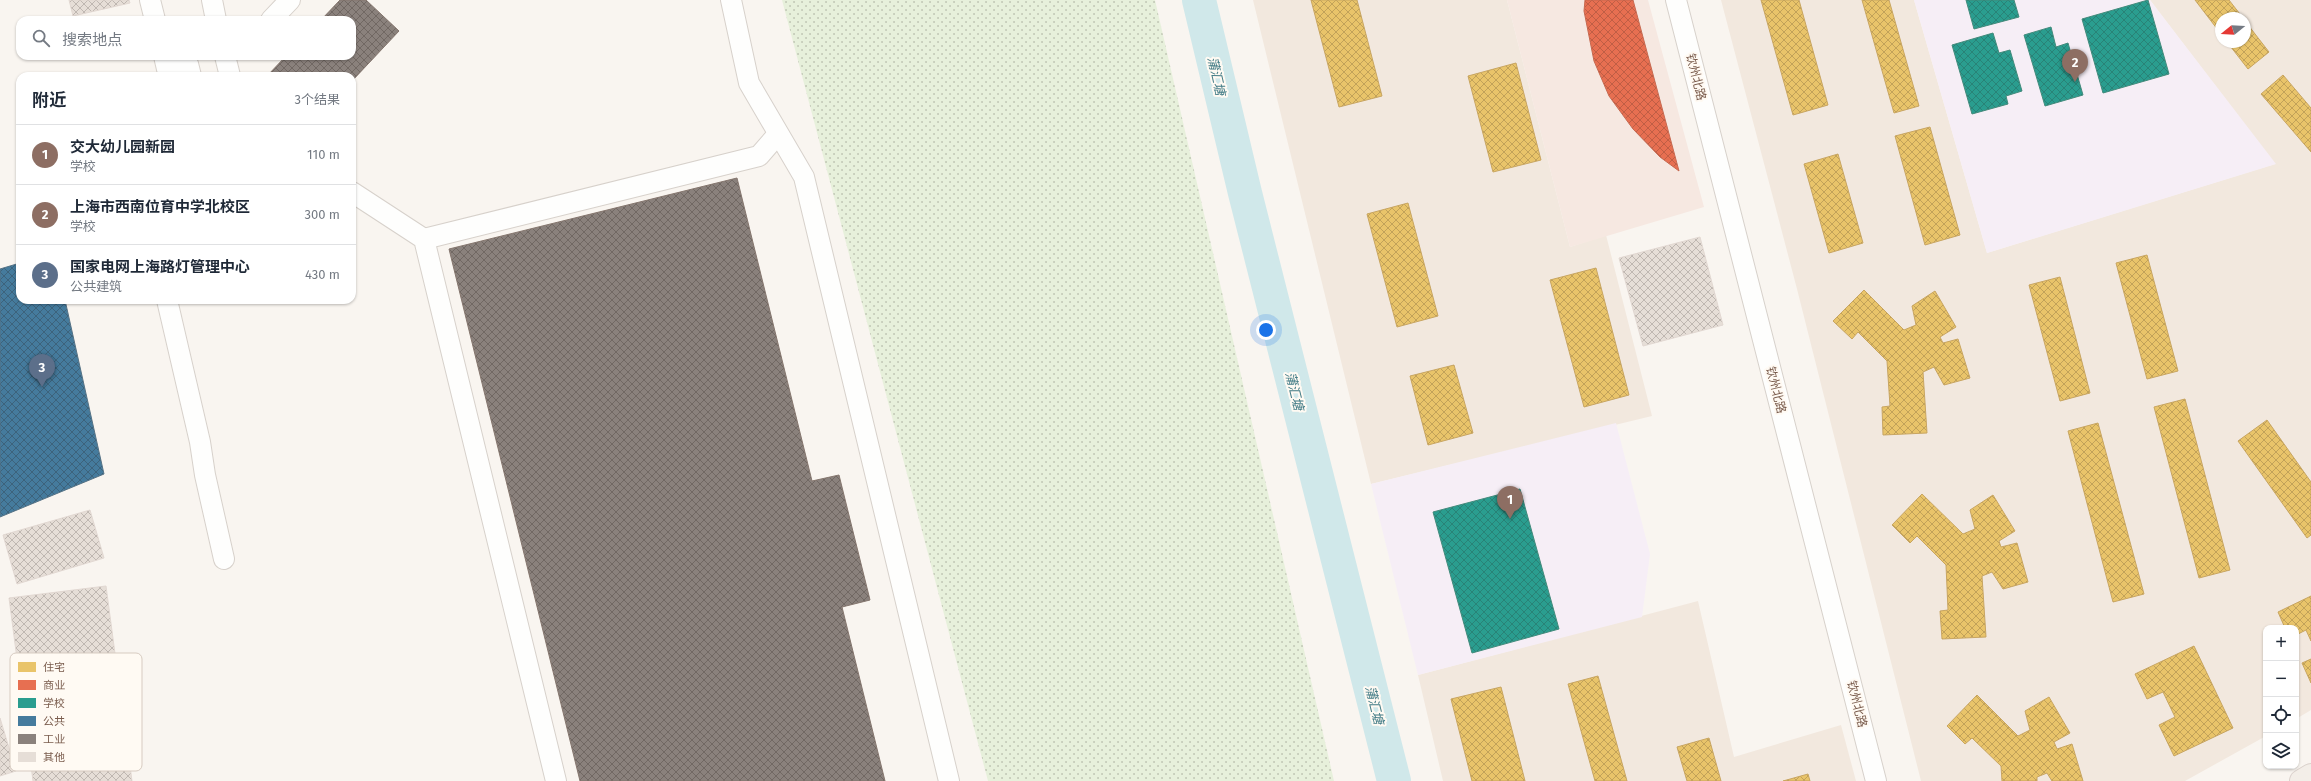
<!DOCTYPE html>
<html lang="zh">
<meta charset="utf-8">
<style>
:root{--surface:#fff;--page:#f6f6f7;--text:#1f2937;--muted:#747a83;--line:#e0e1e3;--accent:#d93025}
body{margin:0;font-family:"Fira Sans","Noto Sans SC",sans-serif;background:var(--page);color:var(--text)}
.controls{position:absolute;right:12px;bottom:12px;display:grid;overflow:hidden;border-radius:8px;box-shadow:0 1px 3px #0004}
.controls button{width:36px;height:36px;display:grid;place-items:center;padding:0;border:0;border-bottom:1px solid var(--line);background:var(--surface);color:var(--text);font:20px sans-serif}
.compass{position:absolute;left:2215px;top:12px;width:36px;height:36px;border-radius:50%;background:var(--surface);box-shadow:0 1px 3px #0004;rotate:252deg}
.you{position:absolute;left:1266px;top:330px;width:14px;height:14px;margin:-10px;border:3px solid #fff;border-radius:50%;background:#1a73e8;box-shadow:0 0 0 6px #1a73e833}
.badge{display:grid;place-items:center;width:26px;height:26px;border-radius:50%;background:var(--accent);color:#fff;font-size:13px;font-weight:700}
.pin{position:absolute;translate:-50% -33px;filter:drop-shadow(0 1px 2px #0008)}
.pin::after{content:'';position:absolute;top:21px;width:14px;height:12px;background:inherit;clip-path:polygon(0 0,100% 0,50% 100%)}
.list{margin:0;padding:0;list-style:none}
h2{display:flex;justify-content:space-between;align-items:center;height:52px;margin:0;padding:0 16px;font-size:17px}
h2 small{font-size:13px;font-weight:400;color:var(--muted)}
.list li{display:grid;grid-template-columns:26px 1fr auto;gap:12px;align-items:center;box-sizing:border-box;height:60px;padding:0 16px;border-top:1px solid var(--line)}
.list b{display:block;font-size:15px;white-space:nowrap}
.list p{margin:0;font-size:13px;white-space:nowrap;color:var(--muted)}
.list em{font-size:13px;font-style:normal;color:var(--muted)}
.icon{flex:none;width:22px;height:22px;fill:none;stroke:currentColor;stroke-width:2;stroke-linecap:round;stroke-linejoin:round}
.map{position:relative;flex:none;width:2311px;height:781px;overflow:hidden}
.search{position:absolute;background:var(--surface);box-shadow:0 1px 3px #0004;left:16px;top:16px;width:340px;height:44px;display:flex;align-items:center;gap:10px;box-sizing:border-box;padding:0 14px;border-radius:12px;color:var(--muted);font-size:15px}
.panel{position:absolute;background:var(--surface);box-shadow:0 1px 3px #0004;left:16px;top:72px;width:340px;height:232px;border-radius:12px}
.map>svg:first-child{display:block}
.residential{fill:#f2e8de;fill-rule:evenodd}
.commercial{fill:#f6e8e1}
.education{fill:#f6eef6}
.park{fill:url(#park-dots)}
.homes{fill:url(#homes-cross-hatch);stroke:#c8a561}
.shops{fill:url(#shops-cross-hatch);stroke:#c66950}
.schools{fill:url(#schools-cross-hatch);stroke:#428a7b}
.public{fill:url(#public-cross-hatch);stroke:#557285}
.industry{fill:url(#industry-cross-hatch);stroke:#85766e}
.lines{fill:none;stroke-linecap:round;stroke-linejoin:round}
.river{stroke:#d0e8ea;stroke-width:34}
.building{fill:url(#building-cross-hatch);stroke:#e2d8d2}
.minor-casing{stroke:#d7d1cb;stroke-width:22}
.major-casing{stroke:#dad1cc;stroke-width:24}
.minor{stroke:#fefefd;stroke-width:20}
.major{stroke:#f3eee8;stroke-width:22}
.labels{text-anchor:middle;stroke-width:4;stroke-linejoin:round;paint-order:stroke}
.street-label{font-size:12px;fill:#7a5c4d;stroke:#fffaf3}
.water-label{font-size:13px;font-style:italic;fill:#437c86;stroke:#fffaf3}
.key{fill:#fffaf3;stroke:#d7cbc1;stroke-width:1}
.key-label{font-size:11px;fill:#7a5c4d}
</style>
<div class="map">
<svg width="2311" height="781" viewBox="0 0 2311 781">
<defs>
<pattern id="park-dots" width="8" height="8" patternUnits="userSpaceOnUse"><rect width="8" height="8" fill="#e7f0db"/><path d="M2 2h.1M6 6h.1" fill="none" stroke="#c0c6b4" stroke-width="1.8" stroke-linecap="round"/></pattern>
<pattern id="homes-cross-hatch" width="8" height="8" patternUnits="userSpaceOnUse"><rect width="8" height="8" fill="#e9c46a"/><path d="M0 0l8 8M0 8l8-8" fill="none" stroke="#c2a259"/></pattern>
<pattern id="shops-cross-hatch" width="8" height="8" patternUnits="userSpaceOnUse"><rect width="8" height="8" fill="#e76f51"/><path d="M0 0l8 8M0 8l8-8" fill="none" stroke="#c05e45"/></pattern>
<pattern id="schools-cross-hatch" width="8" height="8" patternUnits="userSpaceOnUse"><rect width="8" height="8" fill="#2a9d8f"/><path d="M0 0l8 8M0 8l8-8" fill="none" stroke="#298377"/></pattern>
<pattern id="public-cross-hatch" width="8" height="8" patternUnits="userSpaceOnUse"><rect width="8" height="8" fill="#457b9d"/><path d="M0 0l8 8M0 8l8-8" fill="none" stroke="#3d637c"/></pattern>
<pattern id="industry-cross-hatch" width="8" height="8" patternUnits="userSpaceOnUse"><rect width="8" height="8" fill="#8a817c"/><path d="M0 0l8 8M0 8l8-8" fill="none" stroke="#716863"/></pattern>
<pattern id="building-cross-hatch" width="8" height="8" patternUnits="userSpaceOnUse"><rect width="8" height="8" fill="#e6ded7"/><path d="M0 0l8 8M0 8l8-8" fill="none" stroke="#bfb7b1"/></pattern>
</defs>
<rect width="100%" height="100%" fill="#f9f5f0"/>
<g class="residential">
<path d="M1253 0H1507L1570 247 1606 235 1652 416 1371 484Z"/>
<path d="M1721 0H1914L1987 253 2275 164 2150 0H2311V710L2296 719V628H2266V736L2185 781H1921L1797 289ZM2221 18H2245V42H2221Z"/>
<path d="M1698 601 1734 757 1841 725 1856 781H1443L1418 675Z"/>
</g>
<path class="commercial" d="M1507 0H1648L1704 207 1570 247Z"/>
<g class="education">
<path d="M1914 0H2150L2276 164 1987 253Z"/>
<path d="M1616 423 1650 554 1642 617 1418 675 1371 484Z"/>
</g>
<path class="park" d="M782 0H1155L1334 781H988Z"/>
<g class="homes">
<path d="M1311 0H1357L1382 96 1339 107Z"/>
<path d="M1761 0H1799L1828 105 1793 115Z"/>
<path d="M1862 0H1889L1919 106 1894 113Z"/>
<path d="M2195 0H2229L2243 18H2221V34Z"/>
<path d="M2245 21 2269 52 2248 69 2227 42H2245Z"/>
<path d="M1516 63 1541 160 1493 172 1468 76Z"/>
<path d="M2283 75 2311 108V152L2261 94Z"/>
<path d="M1930 127 1960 235 1925 245 1895 136Z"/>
<path d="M1838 154 1863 243 1829 253 1804 164Z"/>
<path d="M1408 203 1438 316 1397 327 1367 214Z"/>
<path d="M2147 255 2178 371 2147 379 2116 263Z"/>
<path d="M1596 268 1629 395 1584 407 1550 280Z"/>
<path d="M2060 277 2090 393 2060 401 2029 285Z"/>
<path d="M1864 290 1904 330 1916 325 1912 306 1935 291 1956 327 1940 337 1943 343 1958 339 1970 378 1944 385 1934 367 1923 372 1927 433 1883 435 1882 407 1890 406 1887 361 1858 332 1852 339 1833 321Z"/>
<path d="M1454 365 1473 433 1428 445 1410 376Z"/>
<path d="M2185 399 2230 570 2199 578 2154 407Z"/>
<path d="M2267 420 2311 482V535L2307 538 2238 441Z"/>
<path d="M2098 423 2144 594 2113 602 2068 431Z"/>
<path d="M1922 494 1963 534 1975 529 1970 510 1993 495 2015 531 1999 541 2001 547 2017 543 2028 582 2003 589 1992 572 1982 576 1986 637 1942 639 1940 611 1948 610 1946 565 1917 536 1910 543 1892 525Z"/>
<path d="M2311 596V641L2306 630 2296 635V628H2285L2278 612Z"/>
<path d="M2194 646 2233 728 2174 756 2159 725 2175 717 2163 692 2147 699 2135 674Z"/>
<path d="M2311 659V683L2302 663Z"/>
<path d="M1598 676 1627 781H1595L1568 684Z"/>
<path d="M1501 687 1525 781H1472L1451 699Z"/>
<path d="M1977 695 2018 736 2030 730 2025 711 2049 697 2070 733 2054 742 2057 749 2072 744 2083 781H2052L2047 773 2037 777V781H2002L2001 766 1972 738 1965 744 1947 726Z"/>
<path d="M1709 738 1721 781H1687L1677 747Z"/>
<path d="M1808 774 1810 781H1783Z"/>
</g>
<path class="shops" d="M1585 0H1633L1679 171 1660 157 1633 129 1609 96 1594 61 1584 11Z"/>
<g class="schools">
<path d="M1966 0H2014L2019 17 1974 29Z"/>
<path d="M2148 0 2169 74 2103 93 2082 19Z"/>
<path d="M2051 27 2056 47 2068 43 2083 95 2045 106 2024 35Z"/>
<path d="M1993 33 1999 53 2010 50 2022 91 2006 96 2008 104 1972 114 1952 45Z"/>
<path d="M1520 489 1559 629 1472 653 1433 512Z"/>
</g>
<path class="public" d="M20 263V300H65L104 474 0 517V269Z"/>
<g class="industry">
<path d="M340 0H366L399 31 352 81V76H267L286 56H352V20H321Z"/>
<path d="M737 178 812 481 839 475 870 600 842 607 885 781H580L449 249Z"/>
</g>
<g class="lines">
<path class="river" d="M1199 0 1245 193 1394 781"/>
</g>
<g class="building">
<path d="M69 0H129L130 3 73 16Z"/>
<path d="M1700 237 1723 325 1643 346 1619 258Z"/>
<path d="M90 510 104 558 17 584 3 535Z"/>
<path d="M106 586 132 781H33L9 598Z"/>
<path d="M0 718 16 771 0 776Z"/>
</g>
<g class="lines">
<defs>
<g id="minor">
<path d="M150 0 155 20"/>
<path d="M212 0 216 20"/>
<path d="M731 0 749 83 804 177 949 781"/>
<path d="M1676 0 1876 781"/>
<path d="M271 20 290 0"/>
<path d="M164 56 167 69 188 64 191 76"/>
<path d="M225 56 230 76"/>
<path d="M352 192 424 239 556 781"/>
<path d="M424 239 759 156 778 134"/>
<path d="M167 300 200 442 205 475 224 559"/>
</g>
<path id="major" d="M2301 781 2311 775"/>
</defs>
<use href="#minor" class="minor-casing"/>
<use href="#major" class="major-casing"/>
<use href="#minor" class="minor"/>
<use href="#major" class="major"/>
</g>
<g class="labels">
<g class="street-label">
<text transform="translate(1696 77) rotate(76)" y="4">钦州北路</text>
<text transform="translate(1776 390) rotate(76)" y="4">钦州北路</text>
<text transform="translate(1857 704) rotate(76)" y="4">钦州北路</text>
</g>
<g class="water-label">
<text transform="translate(1217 76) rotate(77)" y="5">蒲汇塘</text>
<text transform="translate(1295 391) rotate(76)" y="5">蒲汇塘</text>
<text transform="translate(1375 705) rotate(76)" y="5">蒲汇塘</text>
</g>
</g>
<rect x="10" y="653" width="132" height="118" rx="6" class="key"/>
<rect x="18" y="662" width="18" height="10" fill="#e9c46a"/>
<rect x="18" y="680" width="18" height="10" fill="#e76f51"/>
<rect x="18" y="698" width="18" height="10" fill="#2a9d8f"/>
<rect x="18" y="716" width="18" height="10" fill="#457b9d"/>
<rect x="18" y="734" width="18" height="10" fill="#8a817c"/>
<rect x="18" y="752" width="18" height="10" fill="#e6ded7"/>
<g class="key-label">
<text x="43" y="671">住宅</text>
<text x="43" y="689">商业</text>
<text x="43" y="707">学校</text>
<text x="43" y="725">公共</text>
<text x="43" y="743">工业</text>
<text x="43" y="761">其他</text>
</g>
</svg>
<div class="controls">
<button>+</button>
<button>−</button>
<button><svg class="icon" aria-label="locate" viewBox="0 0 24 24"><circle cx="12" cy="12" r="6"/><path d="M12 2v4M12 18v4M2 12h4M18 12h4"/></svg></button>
<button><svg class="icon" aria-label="layers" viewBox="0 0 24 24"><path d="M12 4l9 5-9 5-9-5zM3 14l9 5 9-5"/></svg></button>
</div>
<svg class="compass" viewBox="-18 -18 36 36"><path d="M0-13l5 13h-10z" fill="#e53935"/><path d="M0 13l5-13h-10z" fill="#747a83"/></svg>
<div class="you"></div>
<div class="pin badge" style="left:1510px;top:519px;background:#8d6e63">1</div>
<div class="pin badge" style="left:2075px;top:82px;background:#8d6e63">2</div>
<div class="pin badge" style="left:42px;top:387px;background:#5c6f8a">3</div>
<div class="search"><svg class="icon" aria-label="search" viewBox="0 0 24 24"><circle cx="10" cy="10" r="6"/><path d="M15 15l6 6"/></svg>搜索地点</div>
<section class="panel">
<h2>附近<small>3个结果</small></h2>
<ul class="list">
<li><span class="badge" style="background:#8d6e63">1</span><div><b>交大幼儿园新园</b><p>学校</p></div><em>110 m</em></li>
<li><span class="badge" style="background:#8d6e63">2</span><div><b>上海市西南位育中学北校区</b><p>学校</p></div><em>300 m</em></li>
<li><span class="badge" style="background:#5c6f8a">3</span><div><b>国家电网上海路灯管理中心</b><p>公共建筑</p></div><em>430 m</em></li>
</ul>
</section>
</div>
